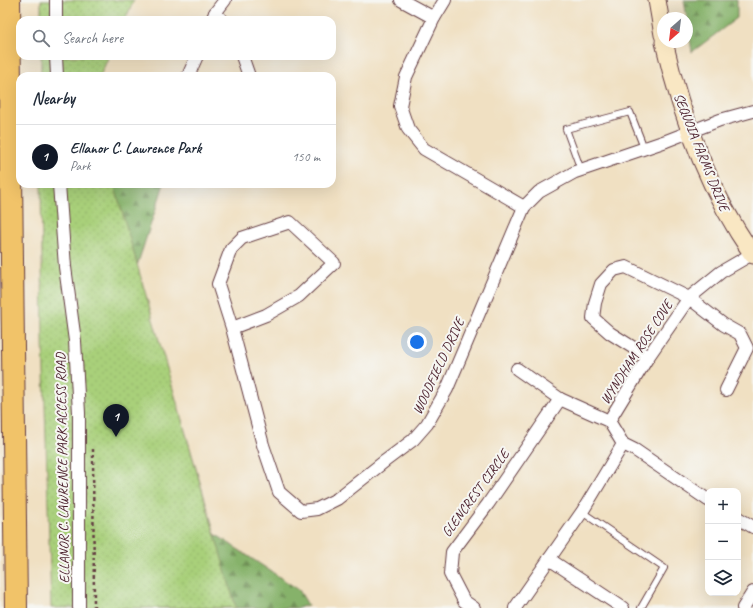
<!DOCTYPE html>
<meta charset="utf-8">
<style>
:root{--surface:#fff;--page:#f6f6f7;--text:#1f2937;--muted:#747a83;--line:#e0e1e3;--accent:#111827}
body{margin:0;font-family:Caveat,sans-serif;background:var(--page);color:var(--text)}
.controls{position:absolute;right:12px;bottom:12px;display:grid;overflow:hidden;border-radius:8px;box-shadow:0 4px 16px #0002}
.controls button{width:36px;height:36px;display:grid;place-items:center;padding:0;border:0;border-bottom:1px solid var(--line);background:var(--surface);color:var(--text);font:20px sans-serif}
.compass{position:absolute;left:657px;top:12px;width:36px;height:36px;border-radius:50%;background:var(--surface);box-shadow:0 4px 16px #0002;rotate:208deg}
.you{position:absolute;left:417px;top:342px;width:14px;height:14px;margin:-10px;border:3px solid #fff;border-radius:50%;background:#1a73e8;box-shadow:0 0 0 6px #1a73e833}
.badge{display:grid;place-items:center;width:26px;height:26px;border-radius:50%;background:var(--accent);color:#fff;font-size:13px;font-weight:700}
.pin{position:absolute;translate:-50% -33px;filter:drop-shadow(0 1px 2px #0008)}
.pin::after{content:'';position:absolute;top:21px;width:14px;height:12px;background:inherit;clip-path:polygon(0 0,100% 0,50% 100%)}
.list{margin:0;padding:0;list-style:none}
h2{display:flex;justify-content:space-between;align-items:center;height:52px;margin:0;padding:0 16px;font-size:17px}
h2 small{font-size:13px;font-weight:400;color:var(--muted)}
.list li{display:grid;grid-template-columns:26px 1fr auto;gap:12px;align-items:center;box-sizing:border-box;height:64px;padding:0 16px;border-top:1px solid var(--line)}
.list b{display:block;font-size:15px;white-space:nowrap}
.list p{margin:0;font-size:13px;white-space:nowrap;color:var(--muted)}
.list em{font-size:13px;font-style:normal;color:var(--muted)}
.icon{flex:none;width:22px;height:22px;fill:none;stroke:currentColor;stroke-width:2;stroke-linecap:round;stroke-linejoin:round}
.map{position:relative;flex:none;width:753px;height:608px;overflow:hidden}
.search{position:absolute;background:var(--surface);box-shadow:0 4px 16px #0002;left:16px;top:16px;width:320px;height:44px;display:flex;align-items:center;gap:10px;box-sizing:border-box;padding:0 14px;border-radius:12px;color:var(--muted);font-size:15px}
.panel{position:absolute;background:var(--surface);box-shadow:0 4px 16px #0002;left:16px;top:72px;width:320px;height:116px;border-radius:12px}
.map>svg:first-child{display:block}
.forest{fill:url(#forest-firs);stroke:#68684a}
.park{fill:url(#park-dots);stroke:#7a7852}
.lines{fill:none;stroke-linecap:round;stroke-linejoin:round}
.lane-casing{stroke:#633c42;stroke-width:8}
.street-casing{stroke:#633c42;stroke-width:14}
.secondary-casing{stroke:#633c42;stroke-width:19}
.highway-casing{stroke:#633c42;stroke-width:24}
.path{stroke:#633c42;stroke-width:2.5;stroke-dasharray:3 3;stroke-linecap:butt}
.lane{stroke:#fff;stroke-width:6}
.street{stroke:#fff;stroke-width:12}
.secondary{stroke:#f9e7c3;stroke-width:17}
.highway{stroke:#f1c369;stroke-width:22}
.labels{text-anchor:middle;stroke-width:4;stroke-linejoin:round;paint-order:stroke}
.street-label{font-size:14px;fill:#4a1f2b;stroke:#f6f6f2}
</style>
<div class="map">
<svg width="753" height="608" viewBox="0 0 753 608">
<defs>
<pattern id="forest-firs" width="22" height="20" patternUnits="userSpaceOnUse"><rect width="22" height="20" fill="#86b26a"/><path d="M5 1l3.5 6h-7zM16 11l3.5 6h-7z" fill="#709057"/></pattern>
<pattern id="park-dots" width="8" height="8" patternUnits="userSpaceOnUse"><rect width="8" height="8" fill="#a9d07a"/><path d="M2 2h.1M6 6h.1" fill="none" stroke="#93b26a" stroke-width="1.8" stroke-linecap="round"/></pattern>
</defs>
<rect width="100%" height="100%" fill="#f6f6f2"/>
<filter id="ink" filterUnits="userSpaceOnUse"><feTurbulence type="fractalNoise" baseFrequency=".025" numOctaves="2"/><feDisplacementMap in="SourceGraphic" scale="8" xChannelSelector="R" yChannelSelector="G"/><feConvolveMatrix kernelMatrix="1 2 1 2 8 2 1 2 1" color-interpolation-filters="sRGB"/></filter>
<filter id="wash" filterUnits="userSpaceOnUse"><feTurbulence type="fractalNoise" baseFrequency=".012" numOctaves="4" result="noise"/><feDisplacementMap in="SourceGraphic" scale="16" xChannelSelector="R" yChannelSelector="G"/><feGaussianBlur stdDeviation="0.9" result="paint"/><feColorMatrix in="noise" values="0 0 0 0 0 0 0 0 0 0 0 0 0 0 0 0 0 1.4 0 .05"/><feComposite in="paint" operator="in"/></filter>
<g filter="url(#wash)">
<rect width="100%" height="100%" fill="#f0e0c2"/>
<g class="forest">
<path d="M684 0H737V18L692 52Z"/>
<path d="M88 184H164L137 266 215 534 299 590 308 605 298 608H112Z"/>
</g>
<g class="park">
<path d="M41 0H134L125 20H41Z"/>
<path d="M41 56H109L100 76H41Z"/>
<path d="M41 184H114L236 608H51L43 340Z"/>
</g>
</g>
<g filter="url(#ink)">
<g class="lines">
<defs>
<g id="lane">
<path d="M581 170 566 129 630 112 644 148"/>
<path d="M582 512 664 568 641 608"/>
</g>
<g id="street">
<path d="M56 0V20"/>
<path d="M401 0 434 18"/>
<path d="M445 0 434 18 406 77 400 106 408 129 424 149 524 207"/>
<path d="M215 13 225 0"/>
<path d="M212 20 215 13 222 20"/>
<path d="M56 56 57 76"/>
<path d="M242 56 249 76"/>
<path d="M188 76 197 56"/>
<path d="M59 184 65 267 75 341 79 413V608"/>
<path d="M232 328 266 315 299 296 334 263 290 222 242 238 231 249 218 284 232 328 263 445 279 492 301 511 317 509 337 499 385 461 413 440 427 424 447 389 524 207 539 192 575 172 666 141 720 120 753 111"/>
<path d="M648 357 610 333 593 318 595 303 601 284 614 270 626 267 689 298 724 325 740 334 747 348 726 390"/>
<path d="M517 369 560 399"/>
<path d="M623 444 635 450 708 500"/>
<path d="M738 518 753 527"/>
<path d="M549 559 623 608"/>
<path d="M474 608 464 601 450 574 452 552 488 504 560 399 609 421"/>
<path d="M515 608 582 512 623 444 609 421 648 357 689 298 721 272 752 254"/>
<path d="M743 608 753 592"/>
</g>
<g id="secondary">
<path d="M657 0 663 35"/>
<path d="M664 42C681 116 710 193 753 255"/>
</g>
<path id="highway" d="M9 0 16 608"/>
</defs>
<use href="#lane" class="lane-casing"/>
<use href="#street" class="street-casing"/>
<use href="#secondary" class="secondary-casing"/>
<use href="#highway" class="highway-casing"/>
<path class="path" d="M93 449 94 608"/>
<use href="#lane" class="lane"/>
<use href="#street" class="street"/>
<use href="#secondary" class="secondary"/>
<use href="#highway" class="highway"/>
</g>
</g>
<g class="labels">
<g class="street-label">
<text transform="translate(702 152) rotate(68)" y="5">SEQUOIA FARMS DRIVE</text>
<text transform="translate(636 352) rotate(-57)" y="5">WYNDHAM ROSE COVE</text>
<text transform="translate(438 366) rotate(-65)" y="5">WOODFIELD DRIVE</text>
<text transform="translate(62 468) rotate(-91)" y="5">ELLANOR C. LAWRENCE PARK ACCESS ROAD</text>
<text transform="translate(475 493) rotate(-54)" y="5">GLENCREST CIRCLE</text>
</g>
</g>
</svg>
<div class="controls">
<button>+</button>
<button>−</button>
<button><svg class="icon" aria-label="layers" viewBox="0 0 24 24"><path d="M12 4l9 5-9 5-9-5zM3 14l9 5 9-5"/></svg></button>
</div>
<svg class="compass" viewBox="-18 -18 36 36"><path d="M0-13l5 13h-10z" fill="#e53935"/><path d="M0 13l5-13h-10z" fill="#747a83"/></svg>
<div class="you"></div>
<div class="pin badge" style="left:116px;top:437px">1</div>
<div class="search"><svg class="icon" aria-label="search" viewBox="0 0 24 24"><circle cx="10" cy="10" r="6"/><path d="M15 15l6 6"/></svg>Search here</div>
<section class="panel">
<h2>Nearby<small></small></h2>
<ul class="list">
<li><span class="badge">1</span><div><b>Ellanor C. Lawrence Park</b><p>Park</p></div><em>150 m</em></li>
</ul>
</section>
</div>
